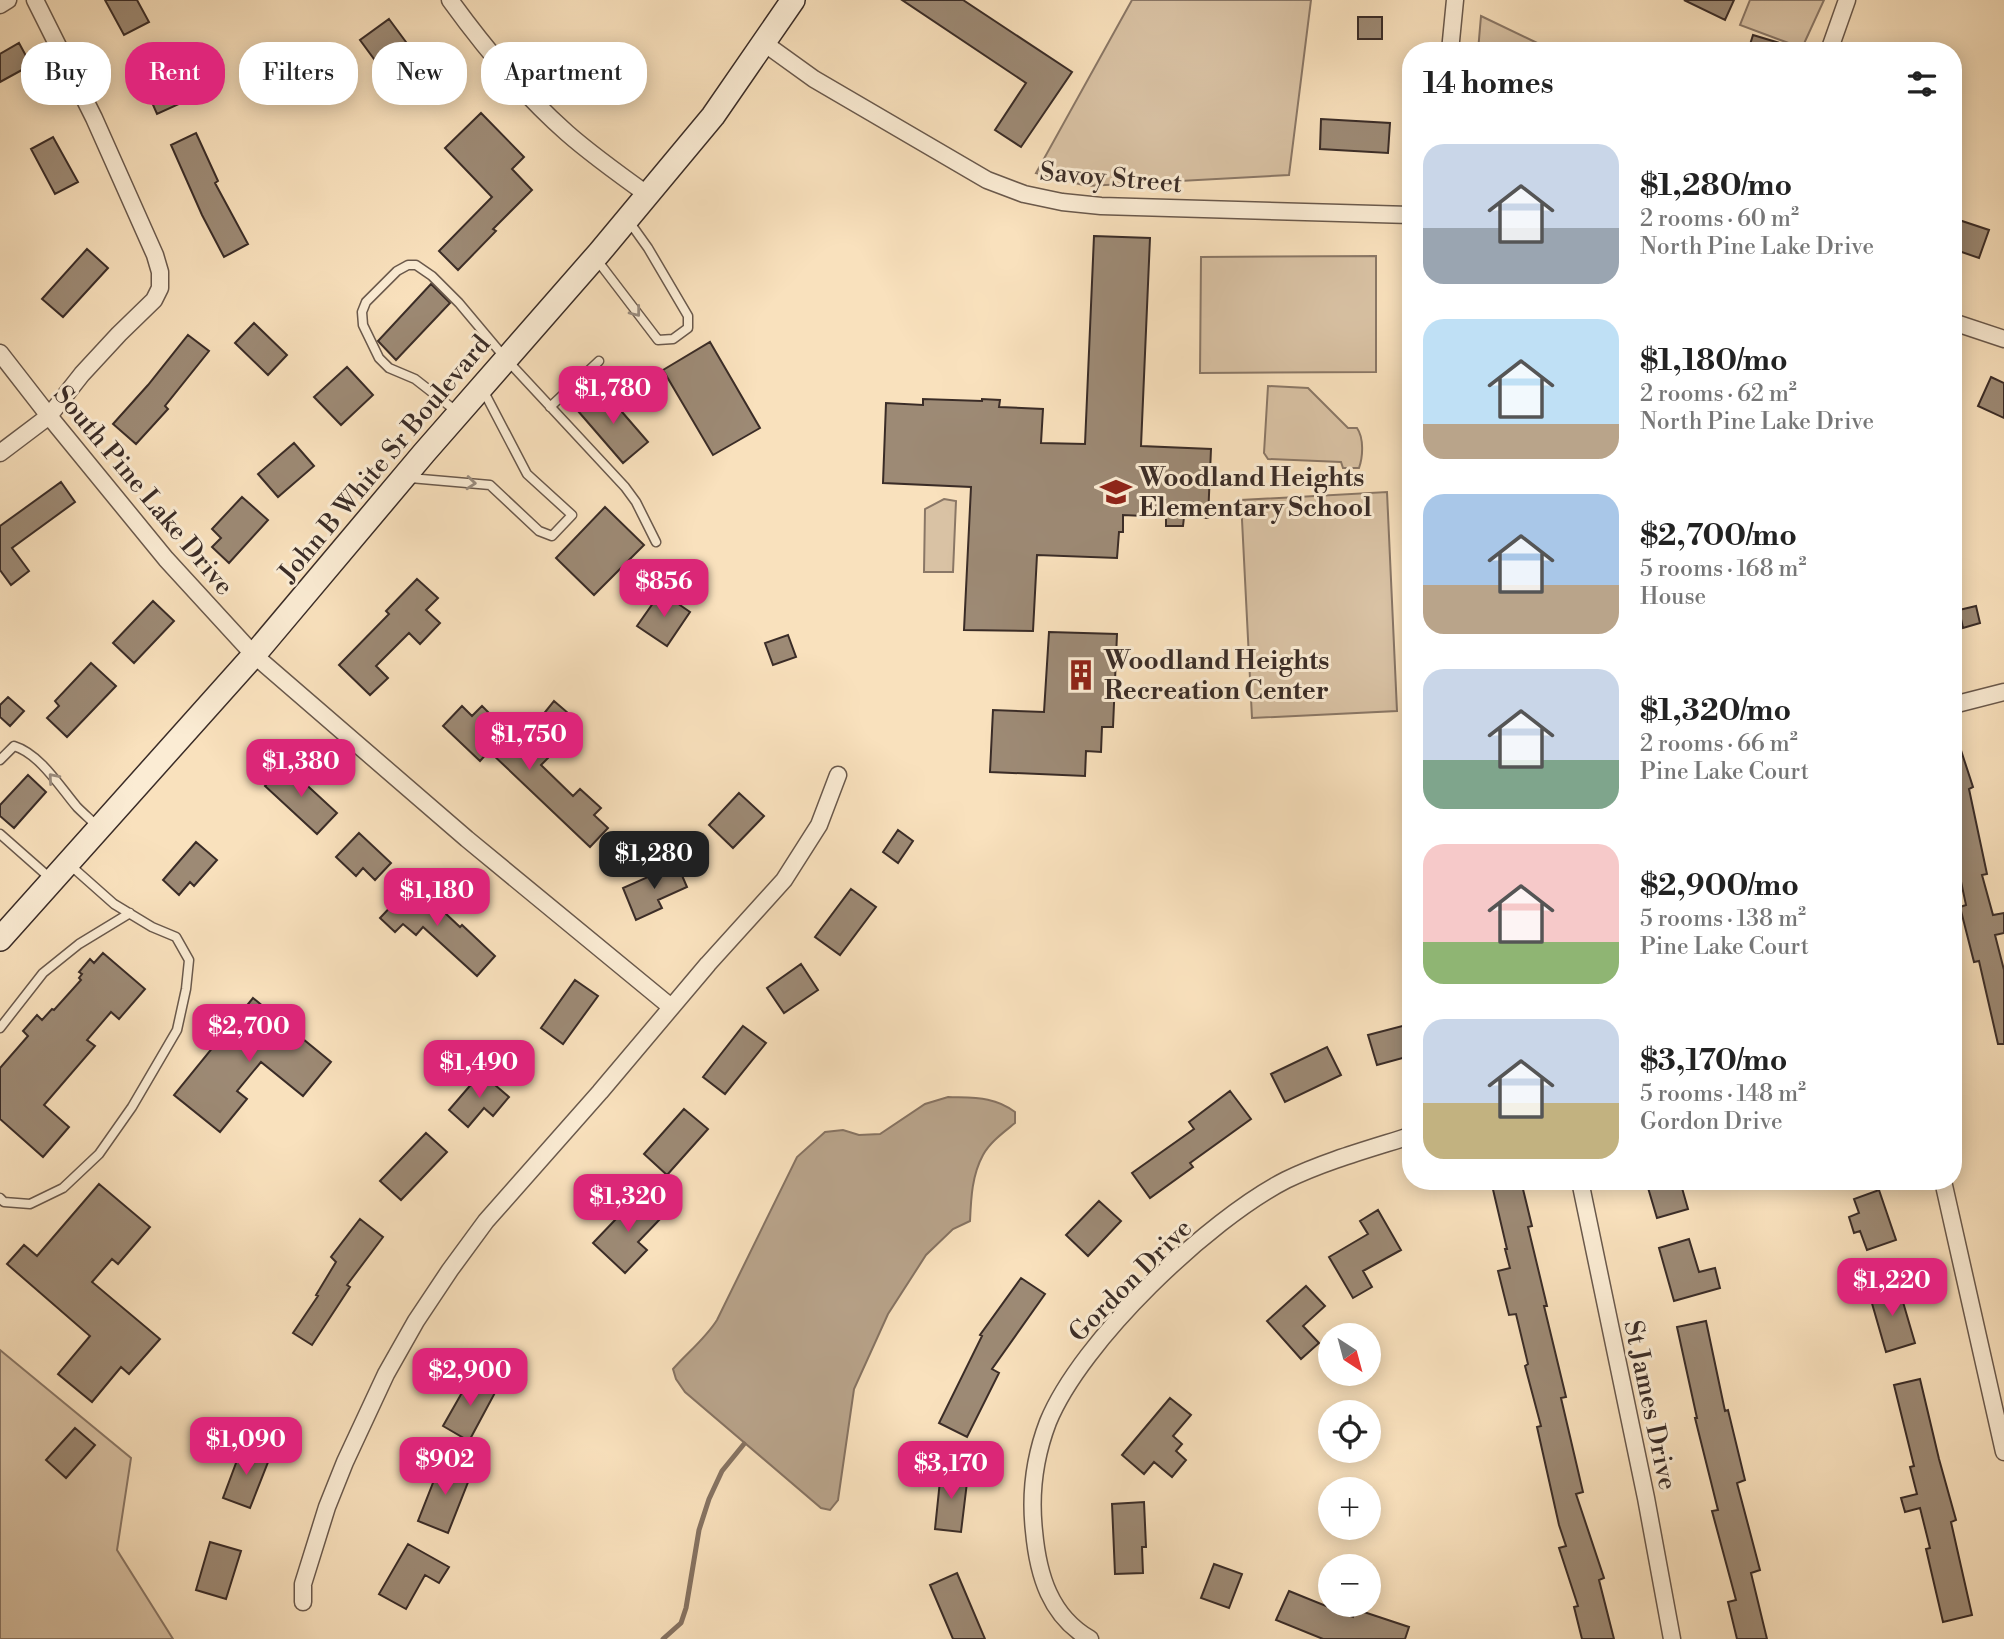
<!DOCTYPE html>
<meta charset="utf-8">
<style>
:root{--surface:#fff;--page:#f6f6f6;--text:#222;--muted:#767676;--accent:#db2777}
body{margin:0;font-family:"Libre Bodoni",serif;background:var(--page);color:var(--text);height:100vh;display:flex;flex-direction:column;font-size:26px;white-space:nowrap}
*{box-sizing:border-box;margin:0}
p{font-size:23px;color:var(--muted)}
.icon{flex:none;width:38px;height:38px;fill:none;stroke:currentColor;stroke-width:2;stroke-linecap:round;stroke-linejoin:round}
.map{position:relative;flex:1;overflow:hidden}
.side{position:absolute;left:1402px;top:42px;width:560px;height:1148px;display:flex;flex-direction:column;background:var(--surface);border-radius:28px;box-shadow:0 4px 18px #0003}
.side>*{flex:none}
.top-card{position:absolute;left:21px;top:42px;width:665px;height:63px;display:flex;gap:14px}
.needle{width:46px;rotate:144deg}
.buttons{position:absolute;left:1318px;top:1323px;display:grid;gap:14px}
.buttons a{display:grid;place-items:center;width:63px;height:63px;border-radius:50%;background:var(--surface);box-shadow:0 4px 18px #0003;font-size:35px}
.price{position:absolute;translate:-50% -60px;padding:0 16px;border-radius:14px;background:var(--accent);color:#fff;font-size:23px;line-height:46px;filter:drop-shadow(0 2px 4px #0008)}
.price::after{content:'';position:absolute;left:50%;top:42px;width:21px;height:16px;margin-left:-10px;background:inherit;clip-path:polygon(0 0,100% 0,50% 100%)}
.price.on{background:#222;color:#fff}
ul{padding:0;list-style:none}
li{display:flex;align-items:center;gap:21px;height:175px;padding:0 21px}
li span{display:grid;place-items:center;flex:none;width:196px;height:140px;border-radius:21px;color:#555}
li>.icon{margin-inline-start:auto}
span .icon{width:84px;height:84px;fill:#fffc;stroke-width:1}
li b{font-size:30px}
h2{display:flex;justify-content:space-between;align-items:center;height:84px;padding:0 21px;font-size:30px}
.chip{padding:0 24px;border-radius:28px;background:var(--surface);box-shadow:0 4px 18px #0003;font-size:24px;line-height:63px}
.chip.on{background:var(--accent);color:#fff}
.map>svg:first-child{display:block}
.green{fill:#d9c2a4;stroke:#8a7766;stroke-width:2}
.water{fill:#b8a38a;stroke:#867362;stroke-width:2}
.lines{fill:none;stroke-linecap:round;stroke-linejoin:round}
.stream{stroke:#867362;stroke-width:5}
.building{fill:#9d8a75;stroke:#3a2c27;stroke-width:2}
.lane-casing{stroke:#6a594c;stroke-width:11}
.street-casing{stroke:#6a594c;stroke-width:19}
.secondary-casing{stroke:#3a2c27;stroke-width:26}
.lane{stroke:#fbecd4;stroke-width:8}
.street{stroke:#fbecd4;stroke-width:16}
.secondary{stroke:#fbecd4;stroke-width:23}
.oneway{stroke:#9a8c7e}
.labels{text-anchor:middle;stroke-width:6;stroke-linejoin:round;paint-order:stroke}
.street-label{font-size:26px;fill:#3a2c27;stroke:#fbecd4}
.poi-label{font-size:26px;font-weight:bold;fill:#3a2c27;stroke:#fbecd4;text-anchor:start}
</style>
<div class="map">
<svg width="2004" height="1639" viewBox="0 0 2004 1639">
<rect width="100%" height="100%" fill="#f9e1bd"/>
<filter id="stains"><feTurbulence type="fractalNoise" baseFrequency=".00286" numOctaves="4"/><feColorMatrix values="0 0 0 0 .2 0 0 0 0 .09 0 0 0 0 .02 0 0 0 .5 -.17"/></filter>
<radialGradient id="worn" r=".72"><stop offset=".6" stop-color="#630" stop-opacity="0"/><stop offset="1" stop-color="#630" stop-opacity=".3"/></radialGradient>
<path class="green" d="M1132,0H1311L1289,175L1087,186L1036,173Z
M1750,0H1824L1802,48L1740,25Z
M1481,16L1554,51H1478Z
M1376,256V372L1200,373L1201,257Z
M1268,386L1308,388L1348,428H1357C1364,438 1363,457 1359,468H1343L1341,462L1268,459L1264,453Z
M1387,492L1397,711L1252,718L1241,500Z
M944,499L956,501L953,572H924L925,509Z
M0,1350L131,1458L117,1550L173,1639H0Z"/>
<path class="water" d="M948,1097C974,1098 994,1096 1015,1112V1123C1004,1132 990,1142 983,1155C972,1175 971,1198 970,1221L953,1229L926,1255L888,1314L854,1389L838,1500L830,1510L821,1508L685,1392L676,1379L673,1369C688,1352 705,1339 717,1320L797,1157L825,1132L843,1130L859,1135L880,1134L925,1104Z"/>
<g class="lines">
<path class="stream" d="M663,1639L681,1623L686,1608L699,1530L709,1499L722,1471L744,1444"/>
</g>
<path class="building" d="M105,0H137L149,22L124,35Z
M902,0H963L1072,72L1021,147L995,130L1026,83Z
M1684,0H1734L1725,20Z
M1358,17H1382V39H1358Z
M389,19L420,61L391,82L360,40Z
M1753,35L1793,47V51H1748Z
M19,43L31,65L0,82V54Z
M160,56L181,103L157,114L136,66Z
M481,113L524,157L512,169L532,190L493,229L496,231L458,270L439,251L492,197L445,148Z
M1321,119L1390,123L1388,153L1320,149Z
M196,133L218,181L215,183L248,244L224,257L202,215L171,145Z
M53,137L78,182L55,194L31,149Z
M1953,218L1989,230L1979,258L1953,249Z
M1094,236L1150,238L1141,446L1211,449L1208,518L1184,517L1183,526H1166V517L1123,515V532H1119L1117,558L1037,555L1033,631L964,630L971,487L883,483L886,403L923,405V399L982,401V399L1000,400L999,407L1043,409L1041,443L1085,444Z
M87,249L108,268L63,317L42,299Z
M431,284L450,303L396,360L378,341Z
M254,323L287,355L268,375L235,343Z
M188,335L209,351L165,406L168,409L136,444L113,424L148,385Z
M710,342L760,428L713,455L663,370Z
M347,367L373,395L341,425L314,397Z
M1991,377L2004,383V418L1978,406Z
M603,390L648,442L623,463L578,411Z
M294,443L314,466L278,497L258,474Z
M61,482L75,502L12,548L29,571L11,585L0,570V526Z
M242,497L268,520L229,563L212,547L221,538L212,529Z
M605,507L644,545L594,595L556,558Z
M417,579L438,598L426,610L440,623L420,644L409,633L376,666L388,678L370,695L339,665L389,614L386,611Z
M661,592L690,612L667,646L637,626Z
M153,601L174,621L134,663L113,643Z
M1976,606L1980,623L1963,628L1959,610Z
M1049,632L1117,634L1113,727H1102L1101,752L1086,751L1085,776L990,772L993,710L1044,712Z
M788,635L796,657L773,665L765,643Z
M91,663L116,686L67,737L47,718L59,706L55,701Z
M8,697L24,711L10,726L0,717V705Z
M554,701L568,713L550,733L537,722Z
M462,706L472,716L482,706L497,721L489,730L515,755L523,748L528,752L540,740L553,753L541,765L573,796L580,789L601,808L594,815L608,828L590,847L489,751L480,761L443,726Z
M1953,735H1956L1973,787L1969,789L1987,874L1982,875L1993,915L2004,913V933L1995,935L2004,970V1044H1998L1979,961L1974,962L1960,907L1966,905L1953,844Z
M285,765L337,813L317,834L265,786Z
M28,775L46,792L14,828L0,816V805Z
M739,793L764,816L733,848L709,825Z
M898,830L913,841L898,863L883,852Z
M359,833L391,863L375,880L363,868L356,876L336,857Z
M196,842L217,860L194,886L190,882L179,895L163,880Z
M677,864L687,887L658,900L662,908L636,920L623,888Z
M413,883L460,927L462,925L495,956L477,976L423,927L416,935L403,924L395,932L380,918Z
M851,889L876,907L840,955L815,937Z
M103,953L145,989L119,1019L111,1012L87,1040L95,1046L44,1105L69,1127L43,1157L0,1119V1068L28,1036L23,1031L37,1015L42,1020L52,1009L54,1010L81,980L79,978L82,974L79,972L90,959L94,963Z
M801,964L818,990L784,1013L767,988Z
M575,980L598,996L563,1044L541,1028Z
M253,998L331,1062L303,1096L261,1062L237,1091L247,1099L220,1132L174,1095Z
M1410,1024V1056L1377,1065L1368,1035Z
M743,1026L766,1043L725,1094L703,1077Z
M1327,1047L1341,1075L1285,1102L1271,1074Z
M481,1073L509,1097L493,1116L484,1108L468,1127L449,1110Z
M1230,1091L1251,1119L1190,1163L1193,1167L1150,1198L1132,1173L1194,1129L1189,1122Z
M684,1109L708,1129L667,1175L644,1154Z
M426,1133L447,1152L401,1200L380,1181Z
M1491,1181H1521L1532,1226L1528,1227L1547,1306H1544L1566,1397L1561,1398L1583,1492L1576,1494L1604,1578L1599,1580L1614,1639H1582L1574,1607L1578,1606L1559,1548L1566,1546L1559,1525L1537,1427L1541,1426L1525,1366L1528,1364L1516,1314L1509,1315L1498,1271L1510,1268L1505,1249H1507Z
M1646,1181H1680L1688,1209L1657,1218Z
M99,1184L150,1227L118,1264L112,1259L92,1282L160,1339L129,1374L121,1367L92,1402L58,1374L90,1336L7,1264L24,1245L37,1256Z
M1879,1190L1896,1240L1867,1250L1860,1231L1854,1233L1849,1217L1859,1213L1854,1199Z
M639,1195L662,1217L638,1242L647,1250L625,1273L593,1243Z
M1099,1201L1121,1221L1088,1256L1066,1235Z
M1378,1210L1401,1250L1363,1271L1372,1287L1353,1298L1329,1257L1368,1234L1360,1221Z
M360,1219L383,1237L347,1285L350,1287L312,1345L293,1333L318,1296L316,1295L336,1262L331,1257Z
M1689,1239L1699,1272L1715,1268L1720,1288L1674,1301L1659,1248Z
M1021,1278L1045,1294L992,1369L999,1373L967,1437L939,1423L982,1336L980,1335Z
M1898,1285L1915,1343L1886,1352L1869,1293Z
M1306,1286L1325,1306L1303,1326L1319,1343L1301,1359L1267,1321Z
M1706,1321L1725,1411L1728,1410L1745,1480L1737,1483L1760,1570L1751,1573L1767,1639H1737L1728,1602L1736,1600L1712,1511L1718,1510L1695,1418H1697L1677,1327Z
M472,1375L497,1389L469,1441L443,1426Z
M1920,1379L1939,1459L1956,1520L1951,1522L1972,1615L1943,1622L1926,1549L1930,1548L1920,1508L1905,1512L1901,1498L1917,1494L1910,1467L1914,1466L1894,1385Z
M1170,1398L1191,1415L1173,1436L1182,1444L1176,1451L1186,1460L1172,1477L1154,1462L1144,1474L1122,1455Z
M75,1428L95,1445L66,1478L46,1460Z
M242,1447L270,1457L250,1508L223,1498Z
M442,1460L472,1472L448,1533L418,1521Z
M941,1471L968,1474L961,1532L935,1529Z
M1144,1502L1146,1547H1142L1143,1573L1115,1574L1112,1504Z
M210,1542L241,1551L226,1599L196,1590Z
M408,1544L449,1567L439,1583L425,1575L406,1609L379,1594Z
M1214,1564L1242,1574L1229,1608L1201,1598Z
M957,1573L985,1639H953L930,1585Z
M1289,1591L1353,1617L1355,1609L1409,1627L1405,1639H1323L1276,1620Z"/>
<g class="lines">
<defs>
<path id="lane" d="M597,260L658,340L673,339L688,328V316L648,248L628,220
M550,407L599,361
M456,411L415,379L389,368L379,358L363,325L362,312L366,302L397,271L408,265H416L432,276L459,303L506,359L625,487L636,502L656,542
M410,478L490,485L539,531L552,536L572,515L527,474L482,388
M0,760L14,746C40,754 60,787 77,807C84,814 91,820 97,826
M0,834L50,878
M0,1028L43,973L79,944L130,913
M0,1198L4,1202L30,1204L63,1188L99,1154L132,1107L177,1030L186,989L189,960L176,937L152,927L114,904L70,865"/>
<path id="street" d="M450,0C484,47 523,94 567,133C592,155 620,175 648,195
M0,5L8,0
M764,43L814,79L987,180L1024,194L1062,202L1101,206L1410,215
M1450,51L1455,0
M1829,51L1847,0
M1953,322L2004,339
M0,353L49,416L166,559L254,655L467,839L671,1007
M0,453L49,416L82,374L119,334L154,300L160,288V272L155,255L94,118L35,0
M1953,705L2004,692
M1580,1181L1646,1498L1672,1639
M1943,1181L2004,1452
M303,1602V1584L327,1507L345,1462L386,1374L416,1321L450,1270L486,1221L600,1092L708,964L784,880L819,825L838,775
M1090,1639C1050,1616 1038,1575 1034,1531C1030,1495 1035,1456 1048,1422C1081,1341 1208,1220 1286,1180C1325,1161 1369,1149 1410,1136"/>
<path id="secondary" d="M0,939L254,655L424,453L599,253L713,116L793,0"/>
</defs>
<use href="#lane" class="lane-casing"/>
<use href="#street" class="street-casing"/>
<use href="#secondary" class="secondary-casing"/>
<use href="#lane" class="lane"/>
<use href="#street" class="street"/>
<use href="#secondary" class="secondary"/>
</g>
<defs><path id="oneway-chevron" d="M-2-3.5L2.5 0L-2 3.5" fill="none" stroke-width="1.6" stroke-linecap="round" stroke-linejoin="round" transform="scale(1.75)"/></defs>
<g class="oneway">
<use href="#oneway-chevron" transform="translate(636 312) rotate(52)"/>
<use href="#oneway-chevron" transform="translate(471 483) rotate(5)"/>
<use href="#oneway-chevron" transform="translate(53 778) rotate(-131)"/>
</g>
<defs>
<symbol id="school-bare" viewBox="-9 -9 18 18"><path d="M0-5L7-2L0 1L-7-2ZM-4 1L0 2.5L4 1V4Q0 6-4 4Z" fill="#8f2418" stroke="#fbecd4" stroke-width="2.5" paint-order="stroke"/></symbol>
<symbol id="building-bare" viewBox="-9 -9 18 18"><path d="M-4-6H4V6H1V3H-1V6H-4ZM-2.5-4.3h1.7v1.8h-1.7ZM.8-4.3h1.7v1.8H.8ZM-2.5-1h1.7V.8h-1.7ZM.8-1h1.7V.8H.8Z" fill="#8f2418" stroke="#fbecd4" stroke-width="2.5" paint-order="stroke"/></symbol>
</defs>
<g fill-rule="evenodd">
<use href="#school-bare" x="1094" y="470" width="44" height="44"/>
<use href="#building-bare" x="1059" y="653" width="44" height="44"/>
</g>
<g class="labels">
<g class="street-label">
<text transform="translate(1111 177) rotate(5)" y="9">Savoy Street</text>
<text transform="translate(384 458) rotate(-50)" y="9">John B White Sr Boulevard</text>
<text transform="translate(144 490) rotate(50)" y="9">South Pine Lake Drive</text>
<text transform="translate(1130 1280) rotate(-45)" y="9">Gordon Drive</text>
<text transform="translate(1651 1405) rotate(78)" y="9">St James Drive</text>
</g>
<g class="poi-label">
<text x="1139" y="486">Woodland Heights<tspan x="1139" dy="30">Elementary School</tspan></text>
<text x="1104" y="669">Woodland Heights<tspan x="1104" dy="30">Recreation Center</tspan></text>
</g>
</g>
<rect width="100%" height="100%" filter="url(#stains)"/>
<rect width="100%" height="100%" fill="url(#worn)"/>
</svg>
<div class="buttons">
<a><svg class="needle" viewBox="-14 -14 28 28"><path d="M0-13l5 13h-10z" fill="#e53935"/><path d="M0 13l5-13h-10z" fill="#767676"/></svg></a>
<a><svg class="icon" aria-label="locate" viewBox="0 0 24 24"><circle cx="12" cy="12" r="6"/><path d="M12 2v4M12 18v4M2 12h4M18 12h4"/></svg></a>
<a>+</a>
<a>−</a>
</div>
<b class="price" style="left:613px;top:426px">$1,780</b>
<b class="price" style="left:664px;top:619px">$856</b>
<b class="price" style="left:529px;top:772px">$1,750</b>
<b class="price" style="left:301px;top:799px">$1,380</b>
<b class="price on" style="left:654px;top:891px">$1,280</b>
<b class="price" style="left:437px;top:928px">$1,180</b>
<b class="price" style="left:249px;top:1064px">$2,700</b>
<b class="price" style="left:479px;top:1100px">$1,490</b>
<b class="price" style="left:628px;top:1234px">$1,320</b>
<b class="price" style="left:1892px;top:1318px">$1,220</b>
<b class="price" style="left:470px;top:1408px">$2,900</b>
<b class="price" style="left:246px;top:1477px">$1,090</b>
<b class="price" style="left:445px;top:1497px">$902</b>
<b class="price" style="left:951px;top:1501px">$3,170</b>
<div class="top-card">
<a class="chip">Buy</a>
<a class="chip on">Rent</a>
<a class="chip">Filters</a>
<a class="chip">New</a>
<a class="chip">Apartment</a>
</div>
<section class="side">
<h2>14 homes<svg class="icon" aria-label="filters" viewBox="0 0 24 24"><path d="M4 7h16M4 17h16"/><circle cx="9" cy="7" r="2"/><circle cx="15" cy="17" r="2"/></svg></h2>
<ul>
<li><span style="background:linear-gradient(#c9d6e8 60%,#9aa5b1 0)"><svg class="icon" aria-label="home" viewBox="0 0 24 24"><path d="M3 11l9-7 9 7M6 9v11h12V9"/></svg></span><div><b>$1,280/mo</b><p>2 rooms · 60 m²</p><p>North Pine Lake Drive</p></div></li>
<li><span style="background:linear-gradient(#bfe0f5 75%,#b9a48a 0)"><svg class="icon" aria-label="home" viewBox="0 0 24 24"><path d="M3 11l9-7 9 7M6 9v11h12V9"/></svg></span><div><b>$1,180/mo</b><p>2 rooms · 62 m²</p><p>North Pine Lake Drive</p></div></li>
<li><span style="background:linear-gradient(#a9c7e8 65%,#b9a48a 0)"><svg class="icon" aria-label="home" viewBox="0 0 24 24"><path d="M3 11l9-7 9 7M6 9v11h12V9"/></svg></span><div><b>$2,700/mo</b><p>5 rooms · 168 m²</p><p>House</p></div></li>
<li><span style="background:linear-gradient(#c9d6e8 65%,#7fa58c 0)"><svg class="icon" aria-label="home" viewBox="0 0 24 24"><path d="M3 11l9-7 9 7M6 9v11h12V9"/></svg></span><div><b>$1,320/mo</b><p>2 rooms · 66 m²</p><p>Pine Lake Court</p></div></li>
<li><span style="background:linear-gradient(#f6c9c9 70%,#8fb573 0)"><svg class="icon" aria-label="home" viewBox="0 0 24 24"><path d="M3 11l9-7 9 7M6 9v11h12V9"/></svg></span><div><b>$2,900/mo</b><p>5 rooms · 138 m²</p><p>Pine Lake Court</p></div></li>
<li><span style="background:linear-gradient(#c9d6e8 60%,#c2b280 0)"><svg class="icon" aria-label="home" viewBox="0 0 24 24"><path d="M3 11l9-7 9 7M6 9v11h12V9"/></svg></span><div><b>$3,170/mo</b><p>5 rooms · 148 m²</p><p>Gordon Drive</p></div></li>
</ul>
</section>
</div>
